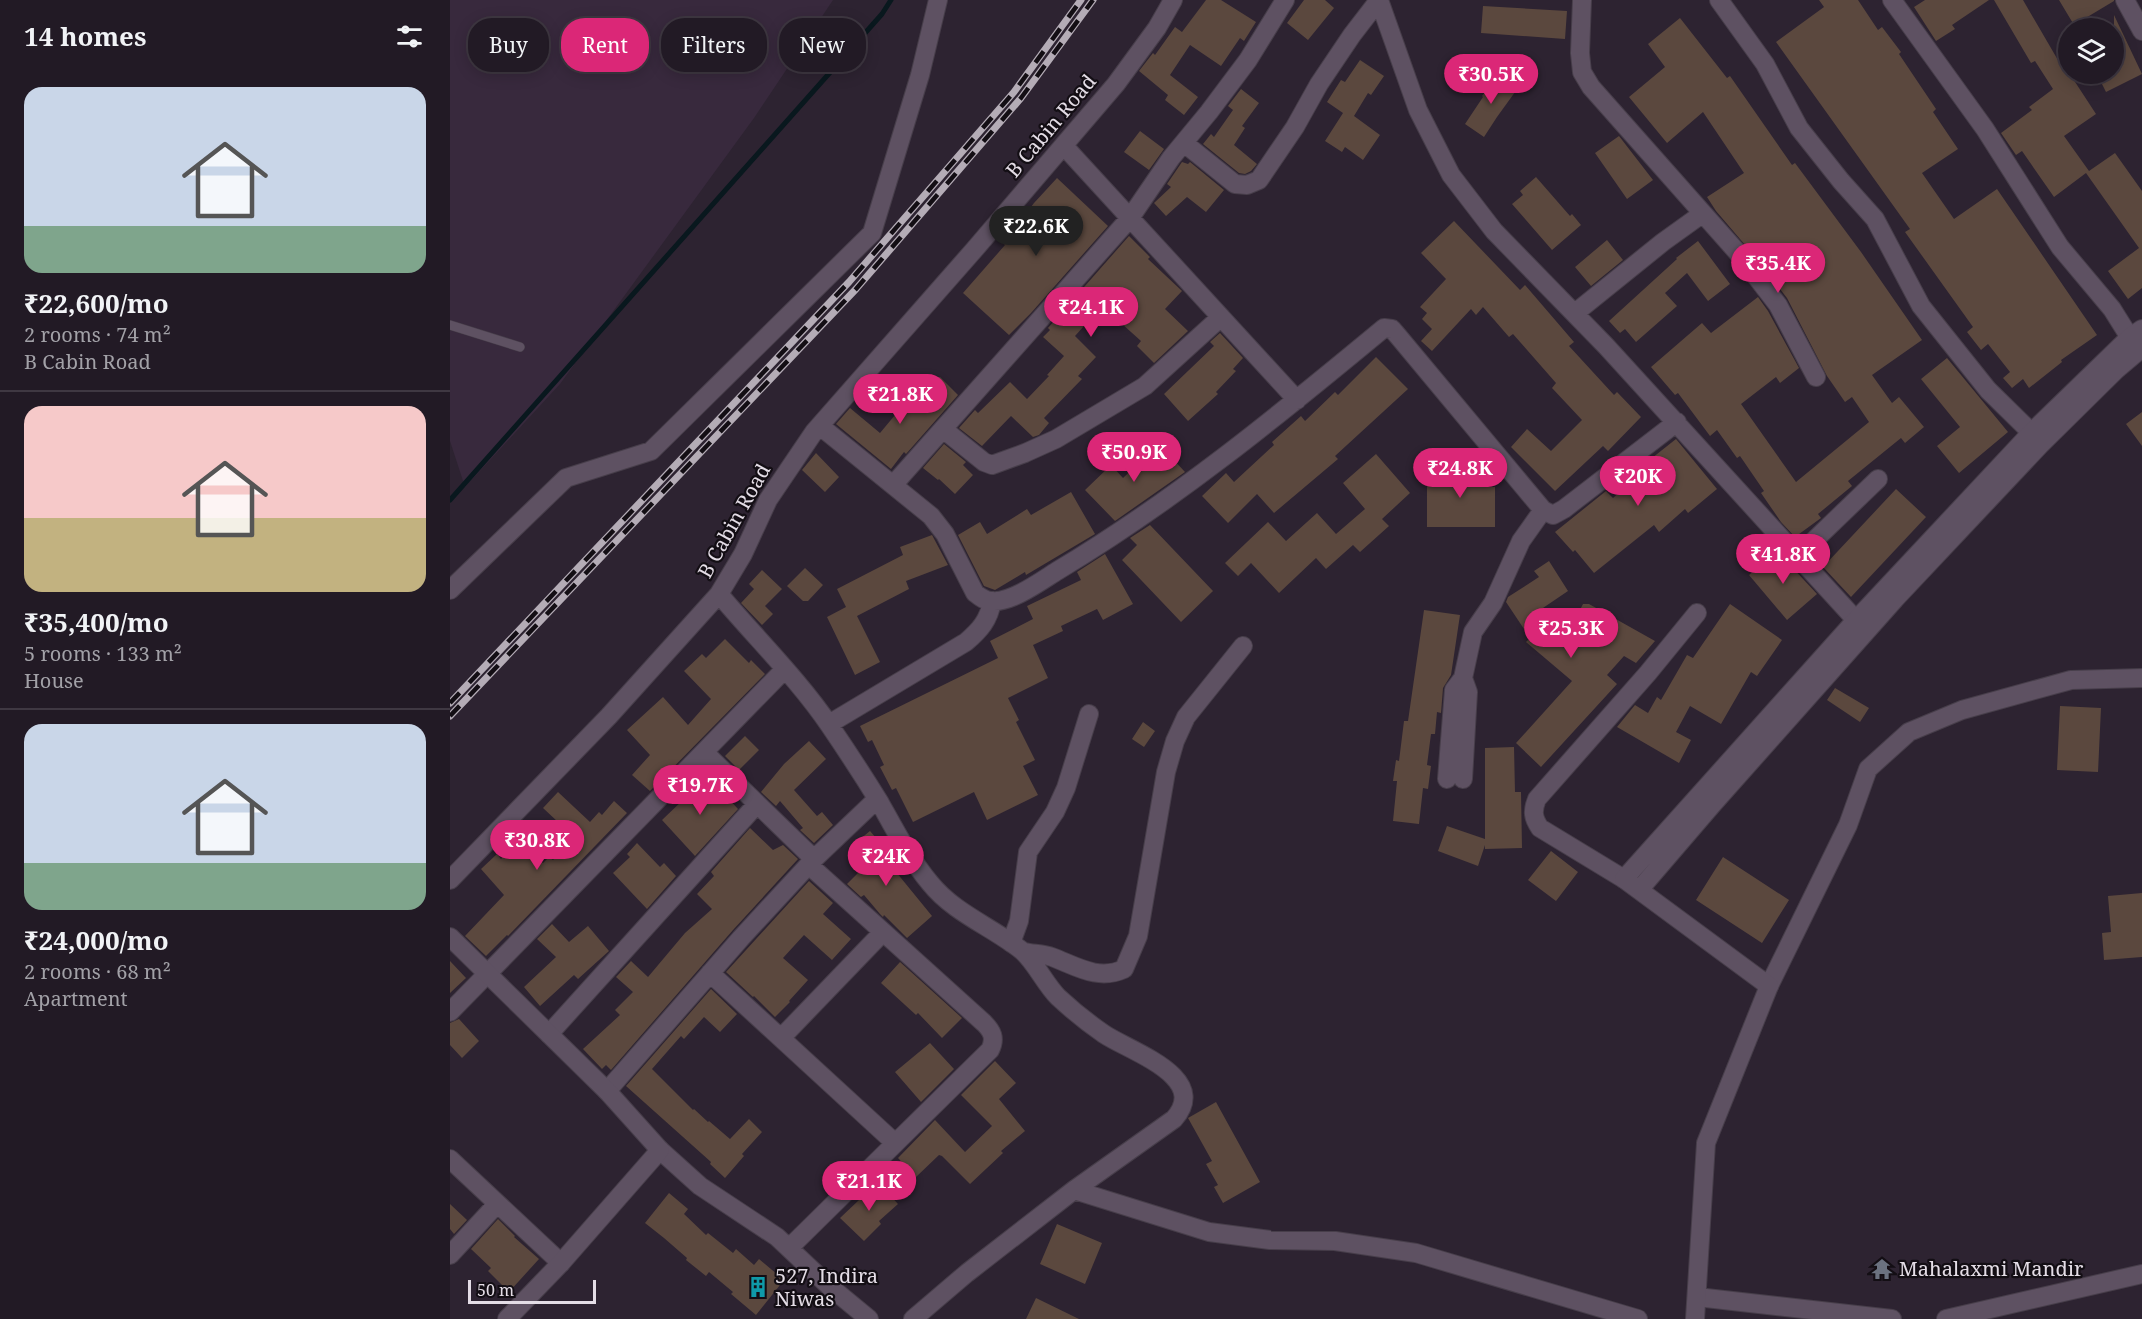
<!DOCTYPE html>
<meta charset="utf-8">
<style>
:root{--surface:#221a25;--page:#2a232d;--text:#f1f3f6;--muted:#a2a1a7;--line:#3f3842;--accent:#db2777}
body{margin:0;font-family:"Noto Serif",serif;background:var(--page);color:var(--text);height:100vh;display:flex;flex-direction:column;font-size:22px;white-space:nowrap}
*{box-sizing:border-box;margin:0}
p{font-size:20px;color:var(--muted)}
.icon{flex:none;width:33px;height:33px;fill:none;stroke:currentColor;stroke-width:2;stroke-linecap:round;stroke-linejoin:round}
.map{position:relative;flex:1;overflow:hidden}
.details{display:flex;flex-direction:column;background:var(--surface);width:450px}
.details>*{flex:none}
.banner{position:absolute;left:18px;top:18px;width:570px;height:54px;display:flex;gap:12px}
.controls{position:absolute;left:1608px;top:18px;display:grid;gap:12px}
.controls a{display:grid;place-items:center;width:66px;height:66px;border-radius:50%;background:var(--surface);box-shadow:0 3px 15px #0003,0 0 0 2px var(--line);font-size:30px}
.scale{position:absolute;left:18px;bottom:15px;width:128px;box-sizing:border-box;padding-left:6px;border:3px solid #e4dde6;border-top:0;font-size:16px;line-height:21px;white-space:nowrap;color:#e4dde6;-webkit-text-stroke:4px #130e14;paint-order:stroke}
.price{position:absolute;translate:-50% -51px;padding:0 14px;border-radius:21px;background:var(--accent);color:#fff;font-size:20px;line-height:39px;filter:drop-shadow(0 2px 3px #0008)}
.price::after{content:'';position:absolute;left:50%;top:36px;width:18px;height:14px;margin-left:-9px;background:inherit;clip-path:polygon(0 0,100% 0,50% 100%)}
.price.selected{background:#222;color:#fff}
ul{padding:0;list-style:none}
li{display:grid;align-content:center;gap:12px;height:318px;padding:0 24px}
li+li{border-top:2px solid var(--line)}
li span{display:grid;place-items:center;height:186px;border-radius:18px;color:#555}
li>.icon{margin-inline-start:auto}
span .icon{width:108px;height:108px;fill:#fffc;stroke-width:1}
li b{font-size:26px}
h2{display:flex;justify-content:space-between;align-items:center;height:72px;padding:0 24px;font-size:26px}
.pill{padding:0 21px;border-radius:24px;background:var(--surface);box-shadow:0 3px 15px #0003,0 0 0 2px var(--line);font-size:21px;line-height:54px}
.pill.selected{background:var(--accent);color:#fff}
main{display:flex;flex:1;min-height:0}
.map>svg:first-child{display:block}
.built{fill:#38293d}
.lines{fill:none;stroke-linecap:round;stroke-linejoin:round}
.stream{stroke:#09181e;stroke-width:5}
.building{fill:#5b483e}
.service-casing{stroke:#473e4a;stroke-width:10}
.minor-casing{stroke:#473e4a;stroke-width:20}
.tertiary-casing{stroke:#473e4a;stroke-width:20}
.service{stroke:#5e5162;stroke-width:9}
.minor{stroke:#5e5162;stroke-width:18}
.tertiary{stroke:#5e5162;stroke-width:18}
.rail-casing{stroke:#b4acb6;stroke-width:7}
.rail{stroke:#130e14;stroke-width:4.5;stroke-dasharray:14;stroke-linecap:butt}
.labels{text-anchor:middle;stroke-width:4.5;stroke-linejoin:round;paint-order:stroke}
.street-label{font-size:20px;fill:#e4dde6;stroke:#130e14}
.poi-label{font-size:20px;fill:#e4dde6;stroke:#130e14;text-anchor:start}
</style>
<main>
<section class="details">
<h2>14 homes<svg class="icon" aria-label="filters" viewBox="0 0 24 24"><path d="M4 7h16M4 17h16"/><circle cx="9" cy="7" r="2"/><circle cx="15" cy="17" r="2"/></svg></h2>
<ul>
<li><span style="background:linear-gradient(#c9d6e8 75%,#7fa58c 0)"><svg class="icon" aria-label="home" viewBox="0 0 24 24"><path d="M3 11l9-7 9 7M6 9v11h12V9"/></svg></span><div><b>₹22,600/mo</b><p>2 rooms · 74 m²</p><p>B Cabin Road</p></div></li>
<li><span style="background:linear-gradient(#f6c9c9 60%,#c2b280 0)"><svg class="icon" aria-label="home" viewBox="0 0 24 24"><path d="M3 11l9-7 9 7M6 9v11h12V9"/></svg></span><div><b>₹35,400/mo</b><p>5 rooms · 133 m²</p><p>House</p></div></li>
<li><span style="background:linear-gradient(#c9d6e8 75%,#7fa58c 0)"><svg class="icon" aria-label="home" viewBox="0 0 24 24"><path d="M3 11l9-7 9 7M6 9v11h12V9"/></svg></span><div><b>₹24,000/mo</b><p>2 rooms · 68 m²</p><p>Apartment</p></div></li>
</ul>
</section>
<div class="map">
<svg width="1692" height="1319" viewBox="0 0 1692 1319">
<rect width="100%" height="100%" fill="#2d2331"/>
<path class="built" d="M0,0H383L304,118L110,384L15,487L0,441Z"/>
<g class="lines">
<path class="stream" d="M0,500L432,14L441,0"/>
</g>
<path class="building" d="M756,0H771L806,22L794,41L790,38L771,66L740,45L720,75L748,97L734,115L715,100L718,95L689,71L703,53L705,55L725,27L732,32Z
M854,0H875L884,8L858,40L837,23Z
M1369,0H1408L1428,30L1432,27L1451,52L1449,54L1486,109L1483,112L1508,149L1472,173L1504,219L1547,189L1647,335L1611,360L1612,362L1579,388L1573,379L1562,388L1553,378L1560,372L1538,344L1531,350L1517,332L1523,327L1455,232L1460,229L1326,42L1374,7Z
M1475,0H1539L1502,25L1505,29L1486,41L1464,7Z
M1544,0H1573L1612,67L1614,65L1646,114L1614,136L1639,171L1665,153L1692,191V288L1678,299L1658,271L1689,248L1636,173L1604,197L1572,151L1566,155L1551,133L1582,110L1579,107L1603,89L1585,61L1581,63Z
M1609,0H1664V1L1624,25Z
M1033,6L1117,11L1115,39L1031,33Z
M1664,15L1692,74L1656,92L1647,74H1664Z
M1230,18L1277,78L1280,76L1342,165L1345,163L1411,252L1472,340L1422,375L1442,403L1449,397L1474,427L1455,443L1451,438L1398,481L1402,486L1368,514L1371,518L1345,537L1331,522L1311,493L1314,491L1290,456L1287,458L1267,430L1260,436L1228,393L1225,395L1201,367L1252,323L1261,333L1308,297L1318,311L1349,368L1330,383L1326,377L1291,404L1346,482L1419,422L1402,397L1395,402L1377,376L1337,298L1296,246L1266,211L1257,197L1294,173L1253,112L1217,143L1179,97L1215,67L1198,44Z
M910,60L934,76L921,95L918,93L904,116L930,135L913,160L895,147L892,152L875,141L893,113L877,102L891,80L895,82Z
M1049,73L1068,88L1047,117L1034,137L1015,124L1033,97L1032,96Z
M791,89L809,103L792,126L795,128L784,145L807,164L801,171L795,174L789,173L753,144L761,134L764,137L783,110L778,106Z
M690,131L714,149L699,170L674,152Z
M1169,136L1203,180L1177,199L1145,153Z
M732,162L738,164L740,162L774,190L756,212L737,197L716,216L704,203L721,187L717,184Z
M1086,177L1120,216L1122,214L1131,225L1102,250L1062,204L1073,195L1070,191Z
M607,178L658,226L581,313L559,335L513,293L555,245L553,243L584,203Z
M1004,221L1070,290L1075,285L1124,342L1119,346L1164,395L1167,392L1191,417L1158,451L1153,446L1105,491L1061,447L1077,429L1101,451L1132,420L1102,388L1106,383L1063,334L1059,337L1033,307L1026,315L1021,309L982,351L971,341L982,329L972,319L977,313L970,307L996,279L971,253Z
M679,236L700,257L698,259L732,291L715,309L738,331L704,363L687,346L691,341L652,306L625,336L646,357L628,376L632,379L594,418L599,423L589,435L583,437L561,416L532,446L509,428L525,410L528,413L560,382L577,399L599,376L597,375L614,356L593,337L600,330L598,328Z
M1157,240L1173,260L1141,286L1125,267Z
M1248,241L1280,284L1258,301L1237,273L1215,293L1227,306L1186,342L1175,329L1170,333L1159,321L1227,259L1226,258Z
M770,333L793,358L783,369L786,371L766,392L768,394L738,421L714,394L764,346L760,342Z
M926,357L958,389L885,456L888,459L824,513L807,494L778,523L752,496L776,473L784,482L824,445L822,442L851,416L855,421L885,392L888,395Z
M1497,358L1558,432L1509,473L1487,446L1510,427L1471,379Z
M490,377L508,395L456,454L454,452L441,469L386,424L400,408L430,433L445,415L449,418L469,392L473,395Z
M1692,412V446L1676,424Z
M1226,439L1267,489L1238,513L1235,509L1209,532L1204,525L1144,573L1125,550L1123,552L1105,532L1156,491L1163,498L1200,466L1197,462Z
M494,444L516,462L513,465L523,475L505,494L489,479L488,480L473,468Z
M709,444L735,472L665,521L635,490L661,465L673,478Z
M366,453L389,477L375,492L352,470Z
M926,454L960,493L932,519L939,526L910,552L903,545L876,569L866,558L829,593L801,563L788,576L775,563L818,522L836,541L867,513L886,534L915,509L893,483Z
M977,469H1039V487H1045V527H977Z
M1446,489L1476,517L1401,597L1373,567Z
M621,492L645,534L576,575L575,572L545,590L534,586L508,535L530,522L537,534L577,509L581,515Z
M700,525L763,591L731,622L672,560L687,545L680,538Z
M482,535L498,565L456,581L459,589L407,616L430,662L405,675L377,617L396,607L387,589L453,555L450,547Z
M1327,551L1367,594L1337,620L1299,575Z
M655,554L683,604L653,620L647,609L611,626L613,631L583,645L598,678L558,698L569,720L566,722L585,760L573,766L588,795L537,820L524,792L463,822L446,788L442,790L430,767L434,765L422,740L418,742L410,726L548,658L540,641L583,619L577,606L631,580L627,572Z
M1099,561L1118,591L1090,610L1118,633L1133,604H1139L1205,641L1186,663L1174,656L1157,675L1167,684L1091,767L1066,743L1122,681L1076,642L1080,638L1056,602L1058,597L1089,577L1084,571Z
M355,568L373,585L358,601H353L337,586Z
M312,570L332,589L315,606L323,614L312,625L291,603L304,589L299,584Z
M1280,604L1332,640L1307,676L1301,672L1271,724L1240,706L1226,732L1241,740L1229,763L1167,727L1185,705L1198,713L1207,697L1211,700L1237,655L1243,658Z
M974,610L1010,615L1001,675L993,688L991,713L987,712L985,734H981L977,765L981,766L978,789L973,788L969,824L943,821L947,781H943L946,760L949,761L954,721H958Z
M275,639L299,663L301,660L315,674L200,791L182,775L200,755L177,730L213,697L238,725L261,699L234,671L252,654L256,658Z
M1385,688L1419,708L1410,722L1377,700Z
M1610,706L1651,708L1648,772L1607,770Z
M693,722L705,731L694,747L682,739Z
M295,736L309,750L289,770L275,756Z
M359,741L376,759L344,790L367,816L372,812L383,825L364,843L350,830L353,828L330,801L326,806L311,792L334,764Z
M1064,747L1065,792H1071L1072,848L1035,849V845L1028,866L988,851L997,826L1035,839V748Z
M258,776L288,809L245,856L212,820Z
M108,792L140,822L149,812L152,815L164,801L177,813L58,936L57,935L36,956L15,936L54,895L31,869L47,854L51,859L67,840L93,863L99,857L103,860L124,837L93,808Z
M300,828L323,850L333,845L348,859L283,930L161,1070L156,1065L152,1069L133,1049L170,1015L165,1010L183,992L166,977L181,961L198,977L235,933L262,909L247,894L264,876L261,872Z
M420,831L433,846L430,848L445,864L442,867L482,916L457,938L434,915L433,917L430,914L414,895L411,897L397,884L414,867L399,848Z
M187,843L210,867L214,863L226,876L197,909L163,873L180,857L177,854Z
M1101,851L1128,872L1106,901L1078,880Z
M1273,857L1339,900L1312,943L1246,900Z
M359,881L383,903L373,914L401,939L382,960L354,935L333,958L358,980L339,1001L340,1002L325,1017L304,996L303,997L276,972Z
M1692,893V957L1654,960L1652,933L1661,932L1658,896Z
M102,924L119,942L138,926L159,951L128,979L124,975L90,1006L74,987L106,957L87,939Z
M0,961L16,978L0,993Z
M450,962L512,1018L492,1038L468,1013L466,1015L431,983Z
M261,989L287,1014L270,1032L254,1017L234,1039L231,1036L202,1069L243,1110L244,1109L258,1122L259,1121L280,1139L299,1119L312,1132L292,1154L294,1156L275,1178L260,1164L261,1162L176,1086Z
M9,1019L29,1041L12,1058L0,1045V1023Z
M480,1043L504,1069L471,1102L445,1072Z
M545,1061L566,1083L549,1099L575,1131L551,1151L553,1153L520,1184L492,1156L489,1155L466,1177L448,1158L485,1120L515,1152L542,1126L511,1095Z
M766,1102L810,1182L773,1203L764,1187L768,1185L756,1164L762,1161L738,1118Z
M428,1182L448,1204L429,1221L431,1224L414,1241L390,1218Z
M219,1193L238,1209L234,1214L256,1235L258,1233L283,1253L286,1249L304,1265L309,1259L334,1280L306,1315L281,1294L283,1292L259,1272L256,1276L236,1260L237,1258L214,1238L195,1223Z
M0,1204L17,1220L4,1234L0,1229Z
M48,1219L65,1236L64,1237L89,1259L59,1292L38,1271L41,1268L21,1249Z
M607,1224L652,1243L635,1284L590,1264Z
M586,1298L629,1319H576Z"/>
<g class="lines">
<defs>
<path id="service" d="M0,325L70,347"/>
<path id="minor" d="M929,0L968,110L1001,175L1044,231L1156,346L1415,630
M1132,0L1130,53L1132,72L1141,87L1288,253L1328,305L1366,377
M1269,0L1315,64L1349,128L1391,181L1425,219L1471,306L1538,390L1591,442
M1442,0L1535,129L1610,247L1662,309L1687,349
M1675,0L1692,31
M734,143L785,184L797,185L809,180L845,127L869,84L902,35L929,0
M614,146L680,218L721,158L759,112L798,60L835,0
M1125,313L1213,242L1252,214
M370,426L481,516L495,534L525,593C530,597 535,601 542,601C561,603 591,581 607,571C724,501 829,415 934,328L942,329L948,336L1093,510L1103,515L1114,509L1227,422
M493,429L534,462L542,465L575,453L606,439L695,386L771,317
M444,484L680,218L847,400
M1348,556L1428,479
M0,590L116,478L201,451L422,233L470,75L488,0
M269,594C305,637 349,680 380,726C397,751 414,777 430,803C445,830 460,859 480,883C504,913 542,927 571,950C584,960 595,984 608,997C622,1010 638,1023 654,1034C681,1052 761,1077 724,1119L624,1190
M1013,678L1023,632L1043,603L1071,541L1093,510
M379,724L516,642C530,630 539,620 542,601
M255,753L364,859
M997,779L1004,690L1013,678L1018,692L1013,779
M1174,879L1090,828C1083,818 1082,811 1087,799L1198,673L1247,613
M0,880L159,716L269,594L293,554L318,500L364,432L524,250L666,84L707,28L723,0
M561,943L569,921L578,852L605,812L616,788L639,714
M574,952C583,954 594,954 602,957C626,966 648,981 674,969L688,936L716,772L725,741L736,717L793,646
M260,973L445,1143
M1319,986L1398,825L1418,769L1459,732L1512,710L1621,680L1692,678
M0,1012L334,670
M99,1034L307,804
M331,1038L433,932
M157,1091L291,938L364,859L427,799
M210,1150L250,1186L327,1237L379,1286L419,1319
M0,1159L111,1263
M339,1248L540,1050C546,1038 542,1031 534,1023L359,865
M0,1255L47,1204
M1247,1297L1442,1319
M463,1319L517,1273L624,1190L759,1232L820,1240L885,1241L966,1253L1188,1319
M1496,1319L1692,1274"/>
<path id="tertiary" d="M1189,890L1262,805L1445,599L1590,445L1667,369L1692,348
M0,937L157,1091L210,1150L111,1263L57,1319
M1245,1319L1256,1143L1319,986L1174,879L1406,620L1581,433L1679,338L1692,329"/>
</defs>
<use href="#service" class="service-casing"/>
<use href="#minor" class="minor-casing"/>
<use href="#tertiary" class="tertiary-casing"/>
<use href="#service" class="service"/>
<use href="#minor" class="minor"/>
<use href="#tertiary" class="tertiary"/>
<defs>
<path id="rail" d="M0,703L399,282L564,92L631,0
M0,716L406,289L571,98L643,0"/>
</defs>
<use href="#rail" class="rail-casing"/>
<use href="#rail" class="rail"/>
</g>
<defs>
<symbol id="temple-bare" viewBox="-9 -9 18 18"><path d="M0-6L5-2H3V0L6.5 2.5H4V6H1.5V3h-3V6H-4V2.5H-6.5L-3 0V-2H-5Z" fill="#6b7280" stroke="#130e14" stroke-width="2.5" paint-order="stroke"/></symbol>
<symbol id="building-bare" viewBox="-9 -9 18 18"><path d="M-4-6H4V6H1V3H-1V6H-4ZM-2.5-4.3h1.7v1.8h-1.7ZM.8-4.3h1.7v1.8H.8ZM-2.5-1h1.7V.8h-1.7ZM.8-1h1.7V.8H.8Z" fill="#0f9aa8" stroke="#130e14" stroke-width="2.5" paint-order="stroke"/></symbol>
</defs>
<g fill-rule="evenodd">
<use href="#temple-bare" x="1417" y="1254" width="30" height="30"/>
<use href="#building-bare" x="293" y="1272" width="30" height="30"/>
</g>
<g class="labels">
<g class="street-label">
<text transform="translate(601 126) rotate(-50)" y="7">B Cabin Road</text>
<text transform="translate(284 521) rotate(-61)" y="7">B Cabin Road</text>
</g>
<g class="poi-label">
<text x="1449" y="1276">Mahalaxmi Mandir</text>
<text x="325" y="1283">527, Indira<tspan x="325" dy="23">Niwas</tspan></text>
</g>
</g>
</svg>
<div class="controls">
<a><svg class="icon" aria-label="layers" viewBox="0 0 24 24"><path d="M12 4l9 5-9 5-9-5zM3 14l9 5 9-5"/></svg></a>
</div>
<div class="scale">50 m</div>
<b class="price" style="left:1041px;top:105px">₹30.5K</b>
<b class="price selected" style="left:586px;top:257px">₹22.6K</b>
<b class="price" style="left:1328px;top:294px">₹35.4K</b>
<b class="price" style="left:641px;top:338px">₹24.1K</b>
<b class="price" style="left:450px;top:425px">₹21.8K</b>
<b class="price" style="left:684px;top:483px">₹50.9K</b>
<b class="price" style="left:1010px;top:499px">₹24.8K</b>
<b class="price" style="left:1188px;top:507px">₹20K</b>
<b class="price" style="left:1333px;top:585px">₹41.8K</b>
<b class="price" style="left:1121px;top:659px">₹25.3K</b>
<b class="price" style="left:250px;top:816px">₹19.7K</b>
<b class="price" style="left:87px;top:871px">₹30.8K</b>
<b class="price" style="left:436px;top:887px">₹24K</b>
<b class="price" style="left:419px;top:1212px">₹21.1K</b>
<div class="banner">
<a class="pill">Buy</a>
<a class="pill selected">Rent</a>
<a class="pill">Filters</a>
<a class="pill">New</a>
</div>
</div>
</main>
